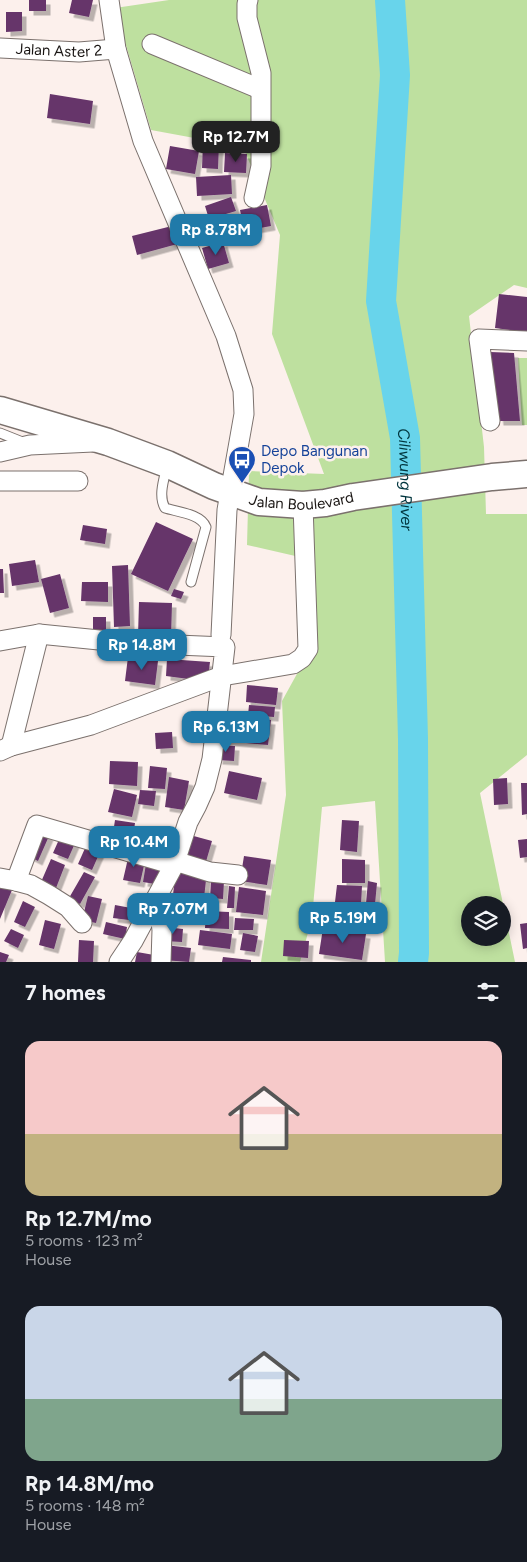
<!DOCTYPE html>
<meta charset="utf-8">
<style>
:root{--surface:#171b24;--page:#242831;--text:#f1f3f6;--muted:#9ea1a6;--accent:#207aa9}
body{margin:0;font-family:Figtree,sans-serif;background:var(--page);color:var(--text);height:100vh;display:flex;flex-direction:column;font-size:19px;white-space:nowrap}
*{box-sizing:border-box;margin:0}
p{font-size:16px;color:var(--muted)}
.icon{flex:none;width:28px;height:28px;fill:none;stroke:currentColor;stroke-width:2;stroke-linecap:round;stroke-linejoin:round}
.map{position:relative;height:962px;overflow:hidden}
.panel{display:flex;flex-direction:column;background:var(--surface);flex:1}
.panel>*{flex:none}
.controls{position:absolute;left:461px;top:896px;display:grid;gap:10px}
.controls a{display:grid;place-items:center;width:50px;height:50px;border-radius:50%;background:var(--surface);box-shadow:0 2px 12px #0003;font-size:25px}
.price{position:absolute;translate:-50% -42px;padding:0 11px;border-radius:10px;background:var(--accent);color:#fff;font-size:16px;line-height:32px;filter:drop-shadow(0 1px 2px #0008)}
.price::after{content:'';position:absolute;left:50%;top:30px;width:15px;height:11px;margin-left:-8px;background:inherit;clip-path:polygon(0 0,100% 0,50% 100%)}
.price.current{background:#222;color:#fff}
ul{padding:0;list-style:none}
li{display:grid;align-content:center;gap:10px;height:265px;padding:0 25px}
li span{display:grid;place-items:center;height:155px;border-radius:15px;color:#555}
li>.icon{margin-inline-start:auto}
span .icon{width:90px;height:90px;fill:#fffc;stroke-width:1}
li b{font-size:21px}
h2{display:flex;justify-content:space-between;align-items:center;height:60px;padding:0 25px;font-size:21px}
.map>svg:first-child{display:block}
.green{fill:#bee09f;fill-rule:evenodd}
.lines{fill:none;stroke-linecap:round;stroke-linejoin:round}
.river{stroke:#68d4eb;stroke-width:30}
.building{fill:#66346a;filter:url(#shadow)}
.lane-casing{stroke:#7b716d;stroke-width:11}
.street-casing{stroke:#7b716d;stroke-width:21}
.secondary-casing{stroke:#7b716d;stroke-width:29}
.lane{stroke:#fff;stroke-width:9}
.street{stroke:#fff;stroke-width:19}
.secondary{stroke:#fff;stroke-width:26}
.labels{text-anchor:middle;stroke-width:5;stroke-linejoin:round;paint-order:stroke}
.street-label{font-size:15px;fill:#1a1614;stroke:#fcf0ec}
.transit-label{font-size:15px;fill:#164399;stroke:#fcf0ec;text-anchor:start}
.water-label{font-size:16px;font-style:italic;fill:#00353e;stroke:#fcf0ec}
</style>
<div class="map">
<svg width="527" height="962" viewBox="0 0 527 962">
<defs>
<filter id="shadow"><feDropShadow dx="4.5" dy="4.5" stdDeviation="0" flood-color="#0004"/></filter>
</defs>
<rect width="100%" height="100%" fill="#fcf0ec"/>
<path class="green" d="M169,0H527V288L514,285L469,316L484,447L486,514H527V755L480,793L515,962H385L375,801L322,807L312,918L300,962H261L286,795L282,701L314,643L304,558L247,545L249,471L324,474L272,334L280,235L243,147L151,130L115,8ZM470,905H502V938H470Z
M518,358H527V425H522Z"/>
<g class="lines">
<path class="river" id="s1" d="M390,0L395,75L381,301L405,438L413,739L414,953L413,962"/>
</g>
<path class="building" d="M29,0H46V11H29Z
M72,0H93L89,17L69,13Z
M6,12H22V31L6,32Z
M50,94L93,101L90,124L47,118Z
M203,142L219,143L218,169L202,168Z
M170,146L199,151L195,174L166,169Z
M225,153L247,154L246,173L224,172Z
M231,175L232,194L197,196L196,177Z
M231,197L236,211L209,219L205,206Z
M267,205L271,226L244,231L240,210Z
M176,225L181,243L137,255L132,236Z
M223,242L229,263L208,269L202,248Z
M499,294L527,297V332L495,328Z
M490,352L514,353L520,421H499Z
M156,522L193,539L168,591L131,574Z
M83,525L107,529L105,544L80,540Z
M35,560L39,582L12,586L9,564Z
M128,565L130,626L114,627L112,566Z
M0,569H3L4,593H0Z
M60,574L69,608L50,613L41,579Z
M82,582H108V602L81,601Z
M174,589L184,592L181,599L171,596Z
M139,602L172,603L171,637L138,636Z
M93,617H106V632H93Z
M128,657L158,661L155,685L125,681Z
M167,659L210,662L208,678L189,677V679L166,676Z
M247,685L278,688L276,705L246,702Z
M249,705L275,707L274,717L248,715Z
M226,716L271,720L268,745L224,741Z
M172,732L173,748L156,749L155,733Z
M219,745L235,746L234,761L218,760Z
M110,761L138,762L137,786L109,784Z
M150,766L167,768L165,789L148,788Z
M229,771L262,778L257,800L224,793Z
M169,777L189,781L184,810L165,807Z
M507,778L508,804L494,805L493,779Z
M521,783H527V814L522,815Z
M114,789L137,795L132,817L108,812Z
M140,790L156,791L154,806L138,804Z
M115,820L135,823L132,844L112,840Z
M342,820L359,821L357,852L340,850Z
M39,832L49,836L38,861L28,856Z
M61,835L76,841L68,859L53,853Z
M190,835L212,841L205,865L183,859Z
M527,839V857L520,858L518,840Z
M86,846L100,852L92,870L78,864Z
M129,854L146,857L140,883L123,880Z
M244,856L271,860L267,885L240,881Z
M51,859L65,865L56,888L41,882Z
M342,859L365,860V883H342Z
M146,864L164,867L161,885L143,882Z
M176,868L207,871L204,898L173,895Z
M84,872L95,877L80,904L69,898Z
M211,881H224L223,899L210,898Z
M368,881L377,883L375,904L366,903Z
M0,885L12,890L0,919Z
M337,885L362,886L361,904L335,902Z
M229,886L235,887L234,908H227Z
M239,887L266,891L263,915L236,912Z
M88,896L102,899L96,923L82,920Z
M23,901L35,907L25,927L14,922Z
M335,904L368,910L365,927L332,921Z
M115,905L131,908L129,920L113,918Z
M206,911L229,912V929L205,928Z
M235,918L254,919L253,930H234Z
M45,920L61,924L54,949L39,945Z
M106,922L127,927L125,939L103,934Z
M527,923V948L523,949L520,924Z
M165,927L183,929L182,942L164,941Z
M323,928L366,934L362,960L319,954Z
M11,929L24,935L18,948L4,941Z
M200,930L232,934L230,949L198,945Z
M243,933L258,936L255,952L240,950Z
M79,940L94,941L93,962H78Z
M284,940L309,941L308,958L283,956Z
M165,945L191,948L189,962L163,960Z
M0,952L9,955L6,962H0Z
M137,952L154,955L152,962H135Z
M223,957L251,960V962H222Z"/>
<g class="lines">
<defs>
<path id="lane" d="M0,433L25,443
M167,466C164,479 158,496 165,508C178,512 201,514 206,527L191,582"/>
<g id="street">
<path d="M109,0L116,49L143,141L226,336L243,390L244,414L227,510L221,635"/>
<path d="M248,0L247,4V18L261,73V166L254,198"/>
<path d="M152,44L260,89"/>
<path id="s2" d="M0,48L79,52L116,49"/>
<path d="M490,421L479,339L527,341"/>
<path d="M0,452L30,445L93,442"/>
<path d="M0,481H78"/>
<path d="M0,641L39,634L129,643L225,647L212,759L205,787L197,805L188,822L174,865L133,941L119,962"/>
<path d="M11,746L39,634"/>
<path d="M0,751L11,746L91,725L222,676L293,664L302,658L308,649L303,505"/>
<path d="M175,861L210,872L238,875"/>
<path d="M0,878L16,881L31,885L49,895L68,907L82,923"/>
<path d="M16,881L37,825L174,865"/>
<path d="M158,897L162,930L161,962"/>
</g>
<g id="secondary">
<path id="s3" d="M0,410L108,442L167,464L214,486L259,502L303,505L325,503L353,497L492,477L527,474"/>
</g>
</defs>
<use href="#lane" class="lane-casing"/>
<use href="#street" class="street-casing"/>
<use href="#secondary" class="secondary-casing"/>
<use href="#lane" class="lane"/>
<use href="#street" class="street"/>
<use href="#secondary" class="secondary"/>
</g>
<defs>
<symbol id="bus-pin" viewBox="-11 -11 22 30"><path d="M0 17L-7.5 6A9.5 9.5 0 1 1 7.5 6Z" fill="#1a4fb4" stroke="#fcf0ec"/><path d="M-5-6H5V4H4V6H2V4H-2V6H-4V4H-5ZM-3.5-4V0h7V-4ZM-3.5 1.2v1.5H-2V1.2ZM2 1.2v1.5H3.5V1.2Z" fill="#fff"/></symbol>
</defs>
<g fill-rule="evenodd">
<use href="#bus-pin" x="226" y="444" width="32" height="43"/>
</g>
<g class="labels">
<g class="street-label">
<text dy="5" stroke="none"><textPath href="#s2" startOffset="59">Jalan Aster 2</textPath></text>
<text dy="5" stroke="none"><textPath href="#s3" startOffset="318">Jalan Boulevard</textPath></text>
</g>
<g class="transit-label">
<text x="261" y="456">Depo Bangunan<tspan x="261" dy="17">Depok</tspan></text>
</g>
<g class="water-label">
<text dy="6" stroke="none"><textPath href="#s1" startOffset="482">Ciliwung River</textPath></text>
</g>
</g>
</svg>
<div class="controls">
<a><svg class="icon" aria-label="layers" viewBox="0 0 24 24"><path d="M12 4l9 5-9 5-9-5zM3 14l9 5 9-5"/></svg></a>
</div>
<b class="price current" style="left:236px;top:163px">Rp 12.7M</b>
<b class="price" style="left:216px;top:256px">Rp 8.78M</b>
<b class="price" style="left:142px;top:671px">Rp 14.8M</b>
<b class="price" style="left:226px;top:753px">Rp 6.13M</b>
<b class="price" style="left:134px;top:868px">Rp 10.4M</b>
<b class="price" style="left:173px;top:935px">Rp 7.07M</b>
<b class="price" style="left:343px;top:944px">Rp 5.19M</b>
</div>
<section class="panel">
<h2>7 homes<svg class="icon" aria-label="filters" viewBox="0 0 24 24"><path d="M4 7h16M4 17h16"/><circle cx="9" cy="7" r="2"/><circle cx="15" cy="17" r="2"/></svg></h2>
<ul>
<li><span style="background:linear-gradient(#f6c9c9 60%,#c2b280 0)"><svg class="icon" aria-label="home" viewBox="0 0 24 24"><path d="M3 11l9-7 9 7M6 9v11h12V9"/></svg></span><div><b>Rp 12.7M/mo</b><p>5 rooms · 123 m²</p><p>House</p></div></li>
<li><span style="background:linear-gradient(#c9d6e8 60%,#7fa58c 0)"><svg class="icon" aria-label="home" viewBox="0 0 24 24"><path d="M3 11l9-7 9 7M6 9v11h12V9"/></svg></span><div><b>Rp 14.8M/mo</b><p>5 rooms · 148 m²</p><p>House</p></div></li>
</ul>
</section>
